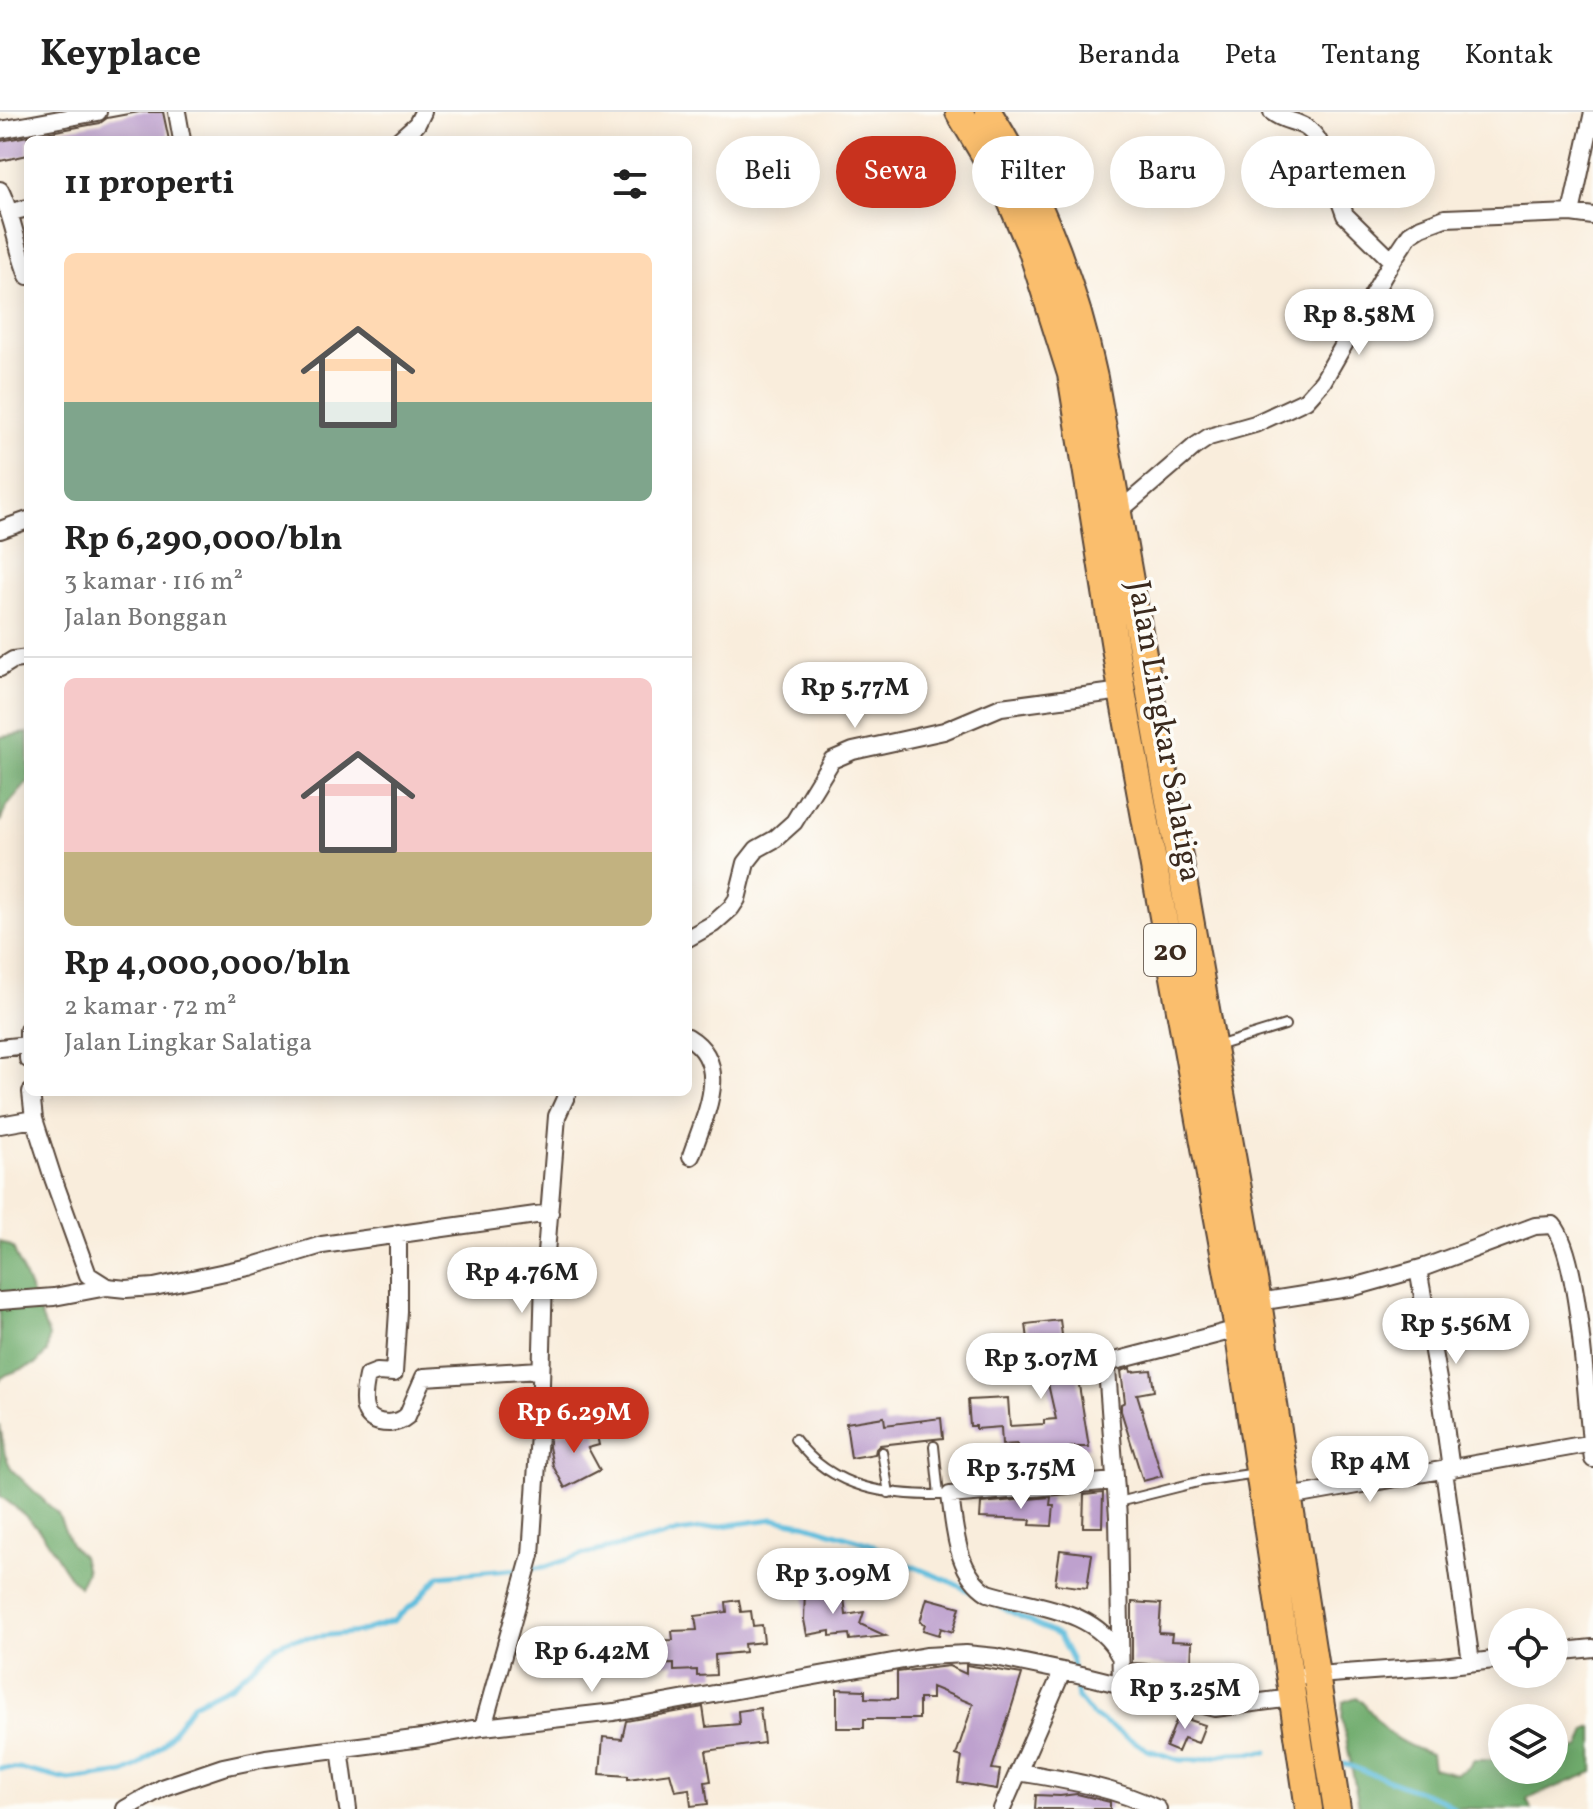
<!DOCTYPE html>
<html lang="id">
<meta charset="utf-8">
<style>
:root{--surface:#fff;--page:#f6f6f6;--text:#222;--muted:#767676;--line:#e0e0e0;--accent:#c8321e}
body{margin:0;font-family:Vollkorn,serif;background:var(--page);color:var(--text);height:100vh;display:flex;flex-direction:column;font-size:30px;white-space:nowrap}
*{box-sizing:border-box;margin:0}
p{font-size:26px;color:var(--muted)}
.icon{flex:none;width:44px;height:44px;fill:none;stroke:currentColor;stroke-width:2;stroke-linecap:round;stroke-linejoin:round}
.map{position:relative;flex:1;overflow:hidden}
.drawer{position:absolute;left:24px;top:24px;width:668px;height:960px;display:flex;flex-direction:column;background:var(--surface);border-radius:12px;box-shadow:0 4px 20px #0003}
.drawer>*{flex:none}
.guide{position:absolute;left:716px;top:24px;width:756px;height:72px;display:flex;gap:16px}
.controls{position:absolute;left:1488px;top:1496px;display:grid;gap:16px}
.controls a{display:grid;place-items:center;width:80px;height:80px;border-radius:50%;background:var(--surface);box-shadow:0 4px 20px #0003;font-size:40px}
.price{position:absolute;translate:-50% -68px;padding:0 18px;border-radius:28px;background:#fff;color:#222;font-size:26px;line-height:52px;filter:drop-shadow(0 2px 4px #0008)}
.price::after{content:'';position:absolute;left:50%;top:48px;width:24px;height:18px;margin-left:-12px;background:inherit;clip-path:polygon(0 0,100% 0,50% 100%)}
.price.current{background:var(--accent);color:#fff}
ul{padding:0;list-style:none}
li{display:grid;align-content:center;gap:16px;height:424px;padding:0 40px}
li+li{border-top:2px solid var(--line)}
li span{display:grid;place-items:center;height:248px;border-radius:12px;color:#555}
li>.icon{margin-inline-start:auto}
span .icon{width:144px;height:144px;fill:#fffc;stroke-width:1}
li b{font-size:34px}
h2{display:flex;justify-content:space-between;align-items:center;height:96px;padding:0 40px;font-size:34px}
.pill{padding:0 28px;border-radius:36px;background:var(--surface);box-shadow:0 4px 20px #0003;font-size:28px;line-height:72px}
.pill.current{background:var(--accent);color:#fff}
header{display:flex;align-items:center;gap:48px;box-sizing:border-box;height:112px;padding:0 40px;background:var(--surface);border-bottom:2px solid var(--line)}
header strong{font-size:38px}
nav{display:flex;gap:44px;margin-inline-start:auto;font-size:28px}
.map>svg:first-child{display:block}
.forest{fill:#70ac6d;stroke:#566b46;stroke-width:2}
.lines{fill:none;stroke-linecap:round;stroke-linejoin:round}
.stream{stroke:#5fbddd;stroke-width:5}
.building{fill:#bea1ce}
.service-casing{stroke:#58473a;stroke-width:12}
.minor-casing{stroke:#58473a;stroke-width:20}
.trunk-casing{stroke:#58473a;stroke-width:30}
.service{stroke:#fff;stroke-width:8}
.minor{stroke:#fff;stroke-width:16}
.trunk{stroke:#fabe6d;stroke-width:26}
.labels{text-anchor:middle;stroke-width:7;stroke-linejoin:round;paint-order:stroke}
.shield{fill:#fdfcf7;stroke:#75695f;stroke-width:2}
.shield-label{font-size:30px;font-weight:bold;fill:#3b2a1e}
.street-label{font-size:32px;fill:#3b2a1e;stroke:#fdfcf7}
</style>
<header>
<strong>Keyplace</strong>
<nav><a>Beranda</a><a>Peta</a><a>Tentang</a><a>Kontak</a></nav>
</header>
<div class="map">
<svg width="1593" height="1697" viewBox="0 0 1593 1697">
<rect width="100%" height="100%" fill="#fdfcf7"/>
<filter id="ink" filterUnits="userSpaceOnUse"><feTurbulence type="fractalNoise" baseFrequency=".0125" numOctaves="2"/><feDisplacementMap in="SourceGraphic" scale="16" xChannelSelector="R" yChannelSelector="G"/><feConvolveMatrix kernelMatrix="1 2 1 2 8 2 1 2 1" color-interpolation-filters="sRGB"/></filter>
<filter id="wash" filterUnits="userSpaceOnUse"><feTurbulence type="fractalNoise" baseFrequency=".006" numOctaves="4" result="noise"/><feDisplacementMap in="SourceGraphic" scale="32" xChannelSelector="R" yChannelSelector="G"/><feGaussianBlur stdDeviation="1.8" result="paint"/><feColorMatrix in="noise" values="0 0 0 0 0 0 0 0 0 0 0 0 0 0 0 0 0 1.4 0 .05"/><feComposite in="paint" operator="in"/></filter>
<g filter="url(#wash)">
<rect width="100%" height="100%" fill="#f9eddc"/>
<path class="forest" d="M28,621V670L6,695L0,711V625Z
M0,1129L13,1136L49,1224L47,1240L36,1252L6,1263L0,1268Z
M0,1313L5,1343L12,1358L58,1402L71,1433L82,1444L86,1460L79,1475C63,1460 56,1440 43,1423C31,1407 16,1395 0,1384Z
M1356,1585C1369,1594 1374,1607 1386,1618C1397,1629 1416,1637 1431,1642L1433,1656L1456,1662L1468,1656L1474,1648H1502V1658H1554V1653L1565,1640L1580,1635L1586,1618L1593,1615V1660L1527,1687L1531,1697L1359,1695L1342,1606L1343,1590Z"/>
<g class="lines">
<path class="stream" d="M1345,1652L1443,1688L1454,1697
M0,1656L21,1657L69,1668L124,1661L138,1654L163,1633L193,1592L232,1573L276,1533L292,1527L359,1520L393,1509L417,1489L439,1464L545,1455L581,1443L678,1420L773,1407L805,1412L870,1432L900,1449L949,1469L1059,1524L1072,1549L1078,1586L1092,1603L1148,1638L1180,1648H1197L1231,1641L1267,1640"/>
</g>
<g id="blocks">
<path class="building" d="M139,0H163L169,28H28V24L100,11L107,6Z
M28,24V43L0,49V29Z
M1060,1208L1066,1253L1073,1252L1078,1267L1089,1335H1073L1018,1345L1017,1332L1002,1333L1001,1315L976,1317V1314H970L968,1288L1008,1286L1010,1314L1044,1312V1308L1056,1307L1041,1241L1030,1243L1026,1212Z
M1130,1256L1131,1260L1151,1258L1154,1279L1137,1282L1162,1364L1143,1369L1121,1299V1292L1125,1290L1121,1259Z
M884,1305L885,1313L941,1306L943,1326L880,1333L876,1337L875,1342L851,1346L846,1311Z
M595,1314L599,1333L588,1336L600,1358L565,1376L553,1354L549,1335L550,1323Z
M1103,1381L1102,1415H1083L1084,1383Z
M1051,1385L1050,1393H1054L1052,1414L1030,1413L1031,1408L980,1406L981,1391Z
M1060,1438L1092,1442L1087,1476L1055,1472Z
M843,1476L846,1503L864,1500L860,1512L886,1524L850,1528L849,1522L830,1524V1519L807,1523L804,1508L805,1478Z
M927,1486L960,1495L953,1520L941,1516L939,1523L923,1518L925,1512L920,1510Z
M739,1488L741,1500L751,1499L753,1514L762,1513L764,1530L744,1532L745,1540L715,1543L716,1563L697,1564V1558L674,1559V1552L640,1553L639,1529L673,1528L672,1519L697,1518L695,1504L727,1500L726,1490Z
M1132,1490L1161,1492L1159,1521L1172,1522L1171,1529L1192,1530L1191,1555L1132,1551Z
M966,1553L1022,1562L992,1657L1000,1658L997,1677L958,1671L962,1645L956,1643L973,1592L932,1575V1587H919V1607H864V1616H837V1577L865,1578V1586L897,1587V1560L949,1554L966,1562Z
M703,1595L706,1615L739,1612L738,1599L760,1596L764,1631L706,1639L711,1669L705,1670L708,1692L691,1694L689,1677L675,1679L670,1661L628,1667V1664L600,1662L603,1625L622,1627L626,1609Z
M1180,1599L1192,1602L1190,1608L1205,1613L1198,1631L1184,1626L1178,1640L1166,1635Z
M1077,1682L1110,1690V1697H1035L1036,1683L1060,1684Z"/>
</g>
</g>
<g filter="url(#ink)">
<use href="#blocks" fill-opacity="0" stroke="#58473a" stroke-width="2"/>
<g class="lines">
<defs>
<path id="service" d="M1217,934L1285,913
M795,1327C833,1379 891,1384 950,1383
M934,1334L939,1383
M882,1340L889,1381
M1118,1390L1202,1369L1257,1361"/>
<path id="minor" d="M177,0L182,28
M1272,0C1288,13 1304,6 1318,28L1345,103L1392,149
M0,18L98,0
M399,28L417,12L423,0
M0,78C14,106 16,135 28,164
M11,100L28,96
M1571,101L1593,0
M1117,401L1194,335L1209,325L1255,312L1306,288L1323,269L1392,149L1410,122L1421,115L1445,106L1571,101L1593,104
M0,418L28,408
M0,556L13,548L28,546
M688,826L713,812L731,796L737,787L746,751L757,737L775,727L794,710L832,648L853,639L944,619L1001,595L1122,579
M28,918V947
M688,925C733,952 704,1005 691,1044
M0,936L27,933
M31,980L34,1007L53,1066L88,1163L107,1175L126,1177L154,1175L249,1155L322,1133L550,1101
M0,1013L34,1007
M398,1121V1199L394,1261L377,1260L367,1264C362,1287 359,1311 389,1311C397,1310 401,1309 407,1304L424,1265L540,1258
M1418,1157L1441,1284L1451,1358
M0,1189L54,1185L107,1175
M1258,1190L1354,1175L1425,1155L1535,1114L1553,1113C1581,1145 1586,1298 1593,1347
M1444,1359L1471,1550
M1115,1369L950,1383C955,1417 956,1461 988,1481C1033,1495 1095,1496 1119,1543
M1289,1385L1593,1331
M1554,1540L1593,1536
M1289,1565L1442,1554L1502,1547
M1121,1574L1118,1405L1107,1257L1111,1250L1238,1217
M483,1615L531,1443L540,1307L544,1166L557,1004L568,980
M340,1636L348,1697
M1018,1660C1066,1668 1113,1675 1158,1697
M125,1697L164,1675L223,1655L266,1646L422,1626L483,1615L614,1600L926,1544L966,1542L996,1545L1082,1563L1215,1596L1292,1586
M1002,1697L1062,1560"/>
<path id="trunk" d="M959,0L1007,80L1031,136L1071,262L1122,579L1238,1217L1309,1697
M988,0C1039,82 1074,171 1094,266L1258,1190L1337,1697"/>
</defs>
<use href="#service" class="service-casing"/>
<use href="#minor" class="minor-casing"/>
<use href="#trunk" class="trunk-casing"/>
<use href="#service" class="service"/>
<use href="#minor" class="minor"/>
<use href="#trunk" class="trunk"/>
</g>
</g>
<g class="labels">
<rect class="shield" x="1144" y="812" width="52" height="52" rx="6"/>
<g class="shield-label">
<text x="1170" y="848">20</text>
</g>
<g class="street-label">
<text transform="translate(1166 619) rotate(80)" y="11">Jalan Lingkar Salatiga</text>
</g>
</g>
</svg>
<div class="controls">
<a><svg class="icon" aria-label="locate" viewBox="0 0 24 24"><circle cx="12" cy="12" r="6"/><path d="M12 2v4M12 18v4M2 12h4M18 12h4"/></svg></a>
<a><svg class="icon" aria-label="layers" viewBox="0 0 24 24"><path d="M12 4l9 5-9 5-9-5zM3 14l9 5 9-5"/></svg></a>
</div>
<b class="price" style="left:1359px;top:245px">Rp 8.58M</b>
<b class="price" style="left:855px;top:618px">Rp 5.77M</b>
<b class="price" style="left:522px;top:1203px">Rp 4.76M</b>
<b class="price" style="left:1456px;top:1254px">Rp 5.56M</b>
<b class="price" style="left:1041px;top:1289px">Rp 3.07M</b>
<b class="price current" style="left:574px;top:1343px">Rp 6.29M</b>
<b class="price" style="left:1370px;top:1392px">Rp 4M</b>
<b class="price" style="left:1021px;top:1399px">Rp 3.75M</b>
<b class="price" style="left:833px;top:1504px">Rp 3.09M</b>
<b class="price" style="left:592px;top:1582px">Rp 6.42M</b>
<b class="price" style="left:1185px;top:1619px">Rp 3.25M</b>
<div class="guide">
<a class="pill">Beli</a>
<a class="pill current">Sewa</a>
<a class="pill">Filter</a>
<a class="pill">Baru</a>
<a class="pill">Apartemen</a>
</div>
<section class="drawer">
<h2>11 properti<svg class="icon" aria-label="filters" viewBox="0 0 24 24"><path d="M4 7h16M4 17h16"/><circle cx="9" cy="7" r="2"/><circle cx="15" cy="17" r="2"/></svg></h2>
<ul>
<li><span style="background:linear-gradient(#ffd9b3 60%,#7fa58c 0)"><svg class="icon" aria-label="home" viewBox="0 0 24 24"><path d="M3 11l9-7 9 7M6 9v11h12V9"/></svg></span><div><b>Rp 6,290,000/bln</b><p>3 kamar · 116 m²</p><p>Jalan Bonggan</p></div></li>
<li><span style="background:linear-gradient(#f6c9c9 70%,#c2b280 0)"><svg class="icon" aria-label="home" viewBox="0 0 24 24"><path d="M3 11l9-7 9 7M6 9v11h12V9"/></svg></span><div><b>Rp 4,000,000/bln</b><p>2 kamar · 72 m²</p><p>Jalan Lingkar Salatiga</p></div></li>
</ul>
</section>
</div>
